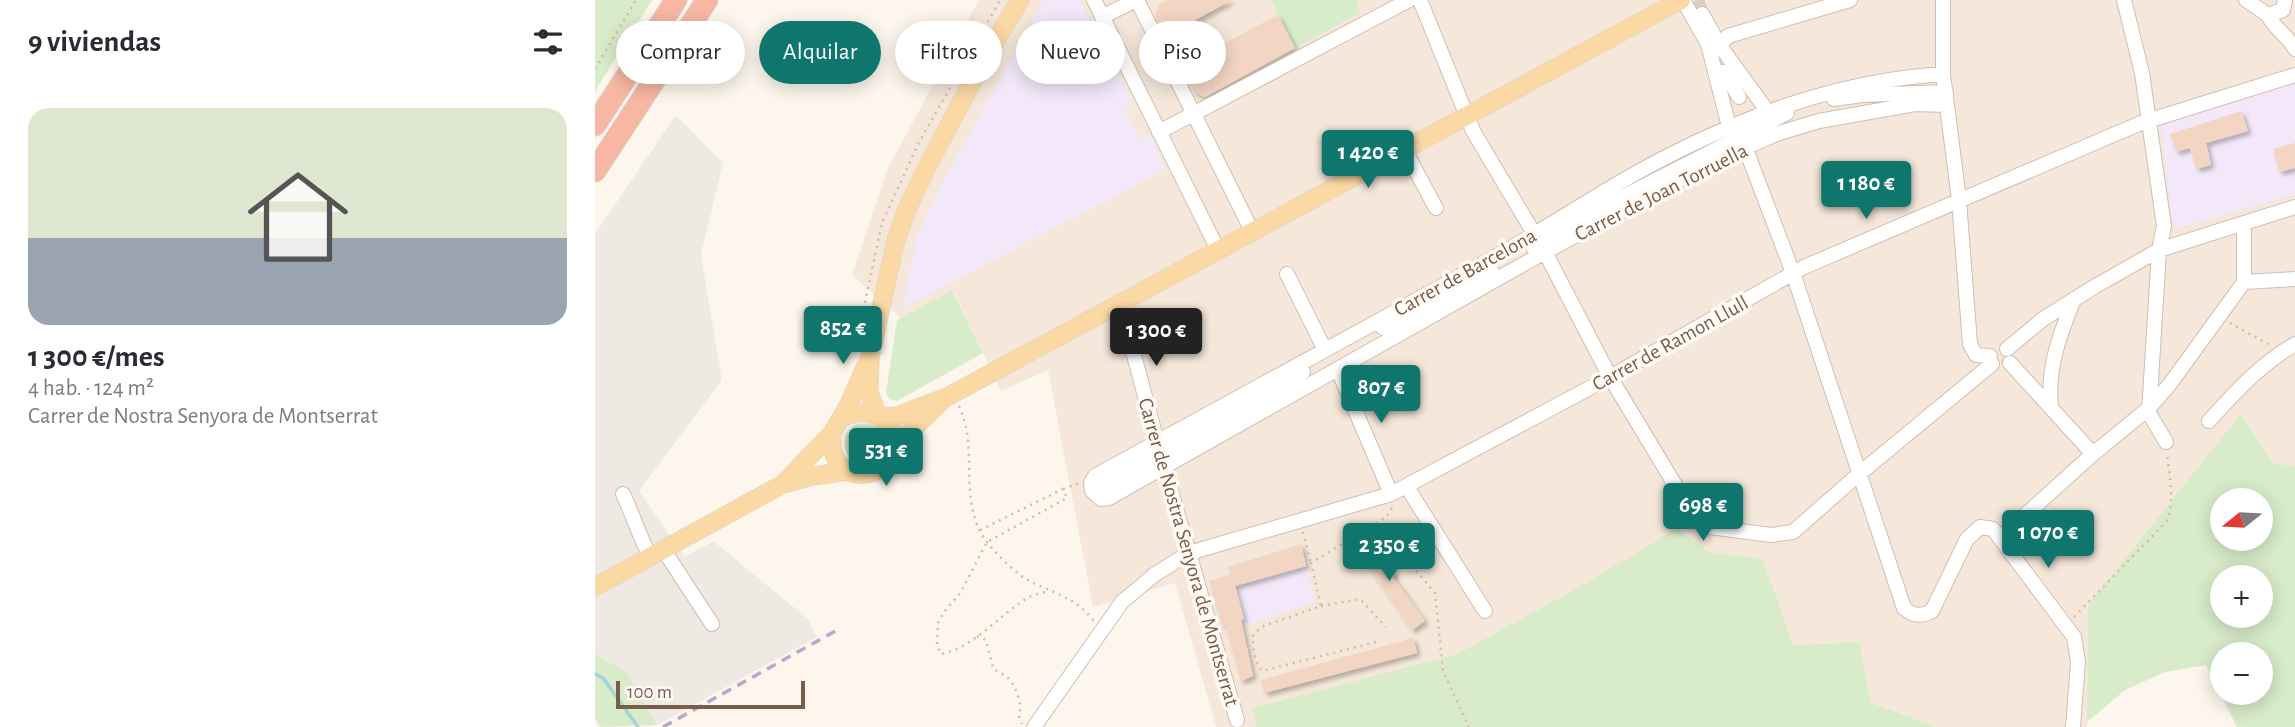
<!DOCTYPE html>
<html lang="es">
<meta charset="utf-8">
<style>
:root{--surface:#fff;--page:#f7f7f7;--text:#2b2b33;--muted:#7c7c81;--accent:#0f766e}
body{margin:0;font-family:"Alegreya Sans",sans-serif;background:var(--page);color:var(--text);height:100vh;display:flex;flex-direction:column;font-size:26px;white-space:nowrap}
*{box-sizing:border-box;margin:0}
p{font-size:23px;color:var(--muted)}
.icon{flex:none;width:38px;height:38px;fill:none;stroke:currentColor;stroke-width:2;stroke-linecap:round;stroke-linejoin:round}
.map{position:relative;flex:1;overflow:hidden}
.drawer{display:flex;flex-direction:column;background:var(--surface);width:595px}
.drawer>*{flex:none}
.guide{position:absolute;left:21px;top:21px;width:665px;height:63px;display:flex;gap:14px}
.needle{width:46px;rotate:252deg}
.buttons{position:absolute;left:1615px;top:488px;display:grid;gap:14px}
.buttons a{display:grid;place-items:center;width:63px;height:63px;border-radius:50%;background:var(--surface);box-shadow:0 4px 18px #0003;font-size:35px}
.scale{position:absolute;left:21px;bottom:18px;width:189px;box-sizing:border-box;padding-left:7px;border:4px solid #7a5c4d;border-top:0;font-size:19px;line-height:24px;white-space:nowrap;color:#7a5c4d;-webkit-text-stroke:5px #fffaf3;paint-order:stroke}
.price{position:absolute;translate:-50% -60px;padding:0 16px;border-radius:7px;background:var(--accent);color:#fff;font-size:23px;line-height:46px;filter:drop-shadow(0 2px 4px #0008)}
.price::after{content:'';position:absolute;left:50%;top:42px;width:21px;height:16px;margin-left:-10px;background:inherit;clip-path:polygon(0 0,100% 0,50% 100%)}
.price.selected{background:#222;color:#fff}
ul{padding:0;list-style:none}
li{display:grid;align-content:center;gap:14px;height:371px;padding:0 28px}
li span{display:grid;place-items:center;height:217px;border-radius:21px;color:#555}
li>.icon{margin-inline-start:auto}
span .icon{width:126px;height:126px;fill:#fffc;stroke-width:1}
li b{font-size:30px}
h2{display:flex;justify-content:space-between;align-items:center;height:84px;padding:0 28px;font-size:30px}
.tag{padding:0 24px;border-radius:32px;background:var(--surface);box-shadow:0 4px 18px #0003;font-size:24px;line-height:63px}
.tag.selected{background:var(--accent);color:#fff}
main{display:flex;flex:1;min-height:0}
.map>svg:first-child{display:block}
.residential{fill:#f5e8da}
.industrial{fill:#efe9e4}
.education{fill:#f3e8fa}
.green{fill:#d8ecc9;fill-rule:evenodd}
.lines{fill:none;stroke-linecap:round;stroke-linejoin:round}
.stream{stroke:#a5d3da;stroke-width:3.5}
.building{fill:#f3d5c3;filter:url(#shadow)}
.minor-tunnel{stroke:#dcd0c4;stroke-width:14;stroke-dasharray:14 7;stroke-linecap:butt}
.minor-casing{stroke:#d1beb0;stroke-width:16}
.major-casing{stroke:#dad1cd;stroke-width:19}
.highway-casing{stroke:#dad1cd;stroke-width:23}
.path{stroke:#d9b8a5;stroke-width:2.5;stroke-dasharray:2 5;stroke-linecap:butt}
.minor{stroke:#fff;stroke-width:14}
.major{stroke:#fbd9a5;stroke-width:18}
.highway{stroke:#f7b7a3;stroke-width:21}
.rail{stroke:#b9a8c9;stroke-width:3.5;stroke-dasharray:10 7;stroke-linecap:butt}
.labels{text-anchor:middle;stroke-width:7;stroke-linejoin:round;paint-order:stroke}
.street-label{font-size:21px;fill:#7a5c4d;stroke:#fffaf3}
</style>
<main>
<section class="drawer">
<h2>9 viviendas<svg class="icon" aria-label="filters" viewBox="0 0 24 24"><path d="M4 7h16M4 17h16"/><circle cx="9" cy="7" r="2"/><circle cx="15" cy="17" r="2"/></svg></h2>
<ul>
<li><span style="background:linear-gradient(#dfe7d0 60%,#9aa5b1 0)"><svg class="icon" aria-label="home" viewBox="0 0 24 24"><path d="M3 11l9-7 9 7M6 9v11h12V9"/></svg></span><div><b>1 300 €/mes</b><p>4 hab. · 124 m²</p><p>Carrer de Nostra Senyora de Montserrat</p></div></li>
</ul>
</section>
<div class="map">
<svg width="1700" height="727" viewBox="0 0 1700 727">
<defs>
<filter id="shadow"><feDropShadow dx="3.5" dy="3.5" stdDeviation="2" flood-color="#0004"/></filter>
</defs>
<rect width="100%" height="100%" fill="#fdf6ec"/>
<path class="residential" d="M384,0H1700V466L1678,463L1647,414L1493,605L1492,727H1340L1275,702L1263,642L1198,645L1168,559L1114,552L1082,530L977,591L862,654L658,708L662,727H621L580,583L498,607L453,370L406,391L358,290L306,318L257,275L293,168Z"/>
<path class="industrial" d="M81,115L128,163L106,255L127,380L44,491L90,557L118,541L213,619L222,637L62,725L32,672L0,654V234Z"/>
<path class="education" d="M449,0H484L538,104L530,110L545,139L556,136L571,169L308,308L322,237L339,199Z
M1700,83V194L1586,227L1580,226L1577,221L1566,122Z
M706,544L720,602L629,632L614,581L635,574L633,567Z"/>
<path class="green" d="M0,0H57L0,91Z
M676,0H761L765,13L700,48Z
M357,290L388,353L302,401L295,399L291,393L302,320Z
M1646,414L1678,463L1700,466V727H1642L1611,665L1570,672L1530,690L1492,722L1493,605ZM1628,500H1666V539H1628ZM1628,578H1666V616H1628ZM1628,654H1666V693H1628Z
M249 443a20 20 0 1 1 40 0a20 20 0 1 1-40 0Z
M1082,529L1114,552L1168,559L1198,645L1264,642L1275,702L1340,727H662L657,708L862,654L977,591Z
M0,654L32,672L62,725L5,727L0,718Z"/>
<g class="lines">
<path class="stream" d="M0,674L8,678L43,727"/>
</g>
<path class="building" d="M573,0H637L600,20L615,51L683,15L700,48L610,97L599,92L560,15L564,5Z
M1646,111L1653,131L1611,143L1616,165L1601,169L1595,148L1581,152L1575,134Z
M1700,143V168L1684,172L1678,149Z
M774,537L800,575L798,577L830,621L817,630L760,547Z
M706,544L711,566L640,586L649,619L646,620L658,676L646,681L630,625L627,626L614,581L636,574L633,567Z
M818,638L822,653L669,693L666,680Z"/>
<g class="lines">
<path class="minor-tunnel" d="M1102,0L1107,14"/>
<defs>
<path id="minor" d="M499,0L623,250
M542,0L657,231
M825,0L878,131L950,252L1015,377L1097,513L1115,527L1176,535L1198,532L1264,474L1397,364
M1088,0L1113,44L1134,127
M1348,0V74L1364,200L1375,344L1381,355L1395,356
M1529,0L1547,73L1569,226L1564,250L1554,413L1571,442
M1651,0L1673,15
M1107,14L1125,46L1173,112
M1673,15C1680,30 1692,34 1700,49
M1673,15L1688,10L1690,0
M507,17L541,0
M1125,46L1133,36L1255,0
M1120,71L1129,72L1144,97
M1348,74C1236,81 1131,122 1034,177C985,205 939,236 889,263C759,334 630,406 500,476L496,483L497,491L506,499L514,498L950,252L1123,159L1184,133L1224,121L1320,104L1352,105
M1239,99L1267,95L1351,92
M564,132L814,0
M1150,147L1198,273L1309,608C1318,616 1326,617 1337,611L1372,539L1385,527L1398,529L1479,637L1483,662L1478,727
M809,149L841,208
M939,249L996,213L1192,113
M692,274L730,350
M1649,282L1700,279
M525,303L566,456L642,720
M788,328L897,272
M1412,349L1448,319L1499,287L1564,250L1700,207
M1415,363L1498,454
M743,370L796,494
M1456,405C1452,368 1465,334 1479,299
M1614,421C1641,391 1666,364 1700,344
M812,487L890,611
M504,490L608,433L670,398L708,372
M28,494C38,515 44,536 55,556
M1406,537L1498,454L1554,408L1575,384L1649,282V223
M68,549L117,624
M439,727L527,602L559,575L594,553L796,494L1015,377L1209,267L1546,123L1700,75"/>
<path id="major" d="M282,414L274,391L275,357L301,240L312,209L335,161L389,60L425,0
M287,417L302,416L352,397L1086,0
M237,433C236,448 238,463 253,471C261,475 271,475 279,472C321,454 293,394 247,418
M299,447L344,404
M188,484L237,433L253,406L272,363
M0,587L188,484L218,476L254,471"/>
<path id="highway" d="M0,125L81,0
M0,171L112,0"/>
</defs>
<use href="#minor" class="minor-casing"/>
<use href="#major" class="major-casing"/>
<use href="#highway" class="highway-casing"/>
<path class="path" d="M386,34L405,0
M0,69L41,0
M1635,323L1675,345
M264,330L287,223L324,142L360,79
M364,406C384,448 363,498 389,538C397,550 418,571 431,579C458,594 478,595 499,621
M468,489L484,483
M780,523L840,593L848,671L874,727
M385,530L468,489L472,498L392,542L366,592L349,612L343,623L342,644L346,654C380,647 405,614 434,597C440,594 448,593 455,591
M708,532L716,563
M726,606L765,599L791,627
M1479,617L1572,521C1580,501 1574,474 1572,453
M382,636L391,640L398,668C402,672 409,674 413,678C421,686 428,705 424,716L427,724
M781,642L667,671C659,660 658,648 658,636L666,627L726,606L716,563L791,517L797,508"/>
<use href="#minor" class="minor"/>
<use href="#major" class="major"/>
<use href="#highway" class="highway"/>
<path class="rail" d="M68,727L244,629"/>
</g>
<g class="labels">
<g class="street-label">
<text transform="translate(1066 192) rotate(-27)" y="7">Carrer de Joan Torruella</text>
<text transform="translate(870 272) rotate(-29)" y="7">Carrer de Barcelona</text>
<text transform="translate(1075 343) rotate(-29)" y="7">Carrer de Ramon Llull</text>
<text transform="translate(594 552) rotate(74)" y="7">Carrer de Nostra Senyora de Montserrat</text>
</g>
</g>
</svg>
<div class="buttons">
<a><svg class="needle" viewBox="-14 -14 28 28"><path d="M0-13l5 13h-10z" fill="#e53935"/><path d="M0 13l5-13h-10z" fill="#7c7c81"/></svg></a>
<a>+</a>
<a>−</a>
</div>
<div class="scale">100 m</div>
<b class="price" style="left:773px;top:190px">1 420 €</b>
<b class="price" style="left:1271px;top:221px">1 180 €</b>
<b class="price" style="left:248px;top:366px">852 €</b>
<b class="price selected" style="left:561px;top:368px">1 300 €</b>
<b class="price" style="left:786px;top:425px">807 €</b>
<b class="price" style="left:291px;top:488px">531 €</b>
<b class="price" style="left:1108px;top:543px">698 €</b>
<b class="price" style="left:1453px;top:570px">1 070 €</b>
<b class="price" style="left:794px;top:583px">2 350 €</b>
<div class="guide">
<a class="tag">Comprar</a>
<a class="tag selected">Alquilar</a>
<a class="tag">Filtros</a>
<a class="tag">Nuevo</a>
<a class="tag">Piso</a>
</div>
</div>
</main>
